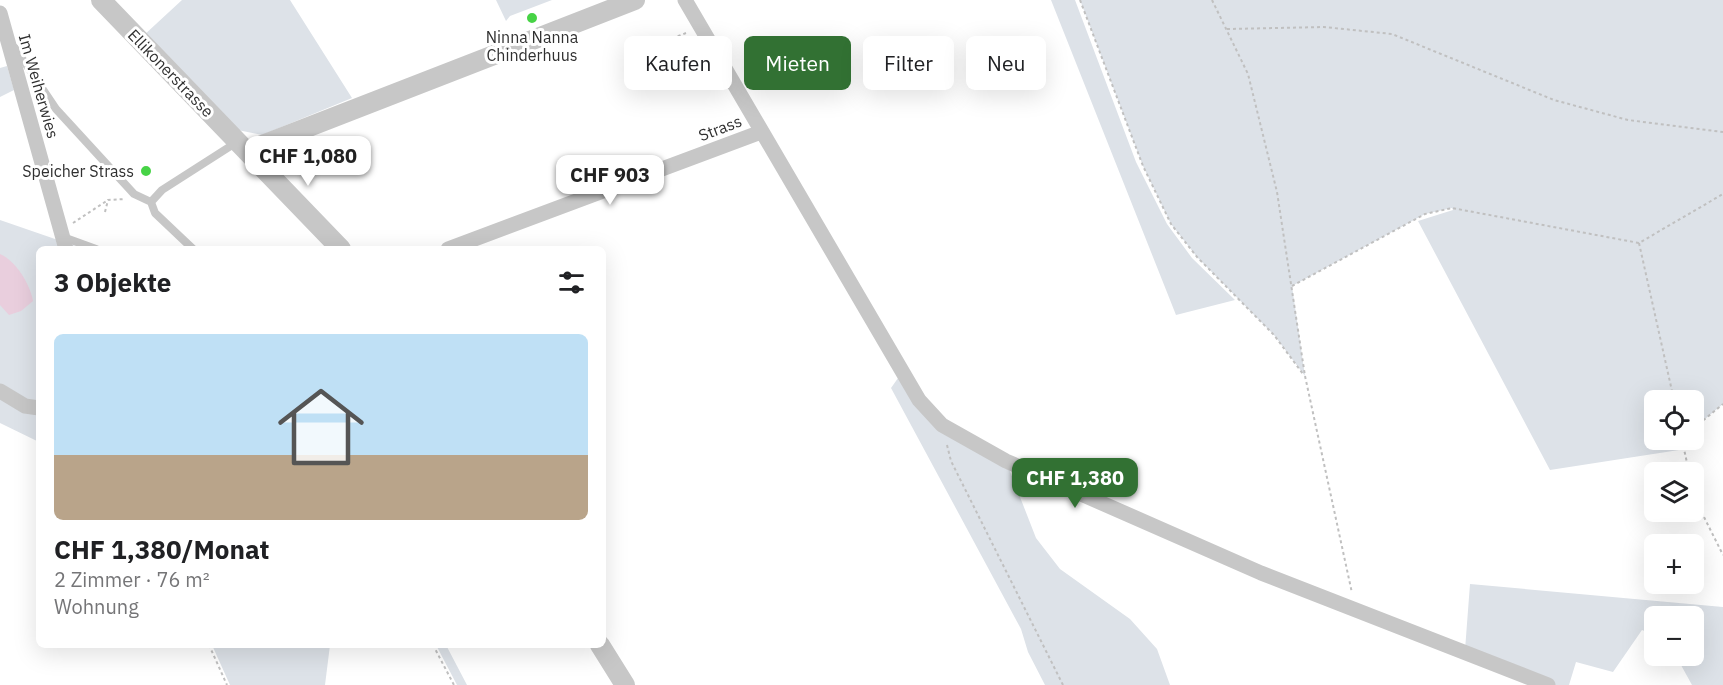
<!DOCTYPE html>
<html lang="de">
<meta charset="utf-8">
<style>
:root{--surface:#fff;--page:#f2f2f2;--text:#202124;--muted:#757577;--accent:#327133}
body{margin:0;font-family:"IBM Plex Sans",sans-serif;background:var(--page);color:var(--text);height:100vh;display:flex;flex-direction:column;font-size:22px;white-space:nowrap}
*{box-sizing:border-box;margin:0}
p{font-size:20px;color:var(--muted)}
.icon{flex:none;width:33px;height:33px;fill:none;stroke:currentColor;stroke-width:2;stroke-linecap:round;stroke-linejoin:round}
.map{position:relative;flex:1;overflow:hidden}
.drawer{position:absolute;left:36px;top:246px;width:570px;height:402px;display:flex;flex-direction:column;background:var(--surface);border-radius:9px;box-shadow:0 6px 24px #0002}
.drawer>*{flex:none}
.top-card{position:absolute;left:624px;top:36px;width:570px;height:54px;display:flex;gap:12px}
.controls{position:absolute;left:1644px;top:390px;display:grid;gap:12px}
.controls a{display:grid;place-items:center;width:60px;height:60px;border-radius:9px;background:var(--surface);box-shadow:0 6px 24px #0002;font-size:30px}
.price{position:absolute;translate:-50% -51px;padding:0 14px;border-radius:12px;background:#fff;color:#222;font-size:20px;line-height:39px;filter:drop-shadow(0 2px 3px #0008)}
.price::after{content:'';position:absolute;left:50%;top:36px;width:18px;height:14px;margin-left:-9px;background:inherit;clip-path:polygon(0 0,100% 0,50% 100%)}
.price.selected{background:var(--accent);color:#fff}
ul{padding:0;list-style:none}
li{display:grid;align-content:center;gap:12px;height:318px;padding:0 18px}
li span{display:grid;place-items:center;height:186px;border-radius:9px;color:#555}
li>.icon{margin-inline-start:auto}
span .icon{width:108px;height:108px;fill:#fffc;stroke-width:1}
li b{font-size:26px}
h2{display:flex;justify-content:space-between;align-items:center;height:72px;padding:0 18px;font-size:26px}
.pill{padding:0 21px;border-radius:9px;background:var(--surface);box-shadow:0 6px 24px #0002;font-size:21px;line-height:54px}
.pill.selected{background:var(--accent);color:#fff}
.map>svg:first-child{display:block}
.green{fill:#dde2e8}
.water{fill:#e9cedd}
.lines{fill:none;stroke-linecap:round;stroke-linejoin:round}
.path{stroke:#c0c0c0;stroke-width:2;stroke-dasharray:3 3;stroke-linecap:butt}
.service{stroke:#c7c7c7;stroke-width:8}
.minor{stroke:#c7c7c7;stroke-width:15}
.tertiary{stroke:#c7c7c7;stroke-width:20}
.poi-dot{fill:#47d346;stroke:#fff;stroke-width:2}
.labels{text-anchor:middle;stroke-width:6;stroke-linejoin:round;paint-order:stroke}
.poi-label{font-size:16px;fill:#303030;stroke:#fff}
.street-label{font-size:16px;fill:#303030;stroke:#fff}
</style>
<div class="map">
<svg width="1723" height="685" viewBox="0 0 1723 685">
<rect width="100%" height="100%" fill="#fff"/>
<path class="green" d="M182,0H290L352,98L262,135L233,129L143,36Z
M496,0H552L510,16L506,21Z
M1051,0H1075L1136,162L1167,224L1192,258L1235,300L1176,315Z
M1080,0H1723V404L1694,428V400H1654V440H1678L1679,450L1550,470L1418,221L1453,210L1452,208L1425,214L1292,286L1305,376L1274,335L1197,257L1171,224L1143,166Z
M7,66L14,90L0,97V68Z
M0,220L84,249H39V442L0,423Z
M903,371L919,400L1006,461L1036,538L1060,569L1130,619L1157,649L1170,685H1045L1028,652L1021,629L891,388Z
M1470,584L1723,607V685H1692L1676,656H1694V616H1654V635L1642,630L1613,672L1576,662L1569,685H1536L1465,650Z
M212,645H330L325,685H230Z
M436,645H446L467,685H457Z"/>
<path class="water" d="M0,254C16,261 30,284 33,301L21,311L9,315L0,305Z"/>
<g class="lines">
<path class="path" d="M1080,0L1143,166L1171,224L1197,257L1274,335L1303,374
M1212,0L1248,74L1277,192L1305,376L1352,593
M1227,29L1324,27L1392,34L1554,100L1628,120L1723,132
M656,77L665,66L656,48L658,44L686,33
M105,212L108,200L125,199
M73,223L108,200
M1639,243L1674,400
M1292,286L1425,214L1452,208L1639,243L1723,194
M1694,428L1723,404
M1682,440L1689,472
M947,445L951,461L1063,685
M1694,489L1698,505L1723,555
M209,645L227,685
M433,645L454,685"/>
<path class="service" d="M15,48L56,109L134,194L151,202
M63,237L96,249
M193,249L155,213L151,202L162,190L237,142"/>
<path class="minor" d="M685,0L919,400L942,425L1006,461L1261,573L1548,685
M0,13L66,249
M448,249L761,132
M0,391L25,406L39,408"/>
<path class="tertiary" d="M101,0L341,249
M247,151L635,0
M600,645L625,685"/>
</g>
<g class="poi-dot">
<circle cx="532" cy="18" r="6"/>
<circle cx="146" cy="171" r="6"/>
</g>
<g class="labels">
<g class="poi-label">
<text x="532" y="43">Ninna Nanna<tspan x="532" dy="18">Chinderhuus</tspan></text>
<text x="134" y="177" text-anchor="end">Speicher Strass</text>
</g>
<g class="street-label">
<text transform="translate(171 73) rotate(46)" y="6">Ellikonerstrasse</text>
<text transform="translate(39 86) rotate(74)" y="6">Im Weiherwies</text>
<text transform="translate(720 128) rotate(-21)" y="6">Strass</text>
</g>
</g>
</svg>
<div class="controls">
<a><svg class="icon" aria-label="locate" viewBox="0 0 24 24"><circle cx="12" cy="12" r="6"/><path d="M12 2v4M12 18v4M2 12h4M18 12h4"/></svg></a>
<a><svg class="icon" aria-label="layers" viewBox="0 0 24 24"><path d="M12 4l9 5-9 5-9-5zM3 14l9 5 9-5"/></svg></a>
<a>+</a>
<a>−</a>
</div>
<b class="price" style="left:308px;top:187px">CHF 1,080</b>
<b class="price" style="left:610px;top:206px">CHF 903</b>
<b class="price selected" style="left:1075px;top:509px">CHF 1,380</b>
<div class="top-card">
<a class="pill">Kaufen</a>
<a class="pill selected">Mieten</a>
<a class="pill">Filter</a>
<a class="pill">Neu</a>
</div>
<section class="drawer">
<h2>3 Objekte<svg class="icon" aria-label="filters" viewBox="0 0 24 24"><path d="M4 7h16M4 17h16"/><circle cx="9" cy="7" r="2"/><circle cx="15" cy="17" r="2"/></svg></h2>
<ul>
<li><span style="background:linear-gradient(#bfe0f5 65%,#b9a48a 0)"><svg class="icon" aria-label="home" viewBox="0 0 24 24"><path d="M3 11l9-7 9 7M6 9v11h12V9"/></svg></span><div><b>CHF 1,380/Monat</b><p>2 Zimmer · 76 m²</p><p>Wohnung</p></div></li>
</ul>
</section>
</div>
